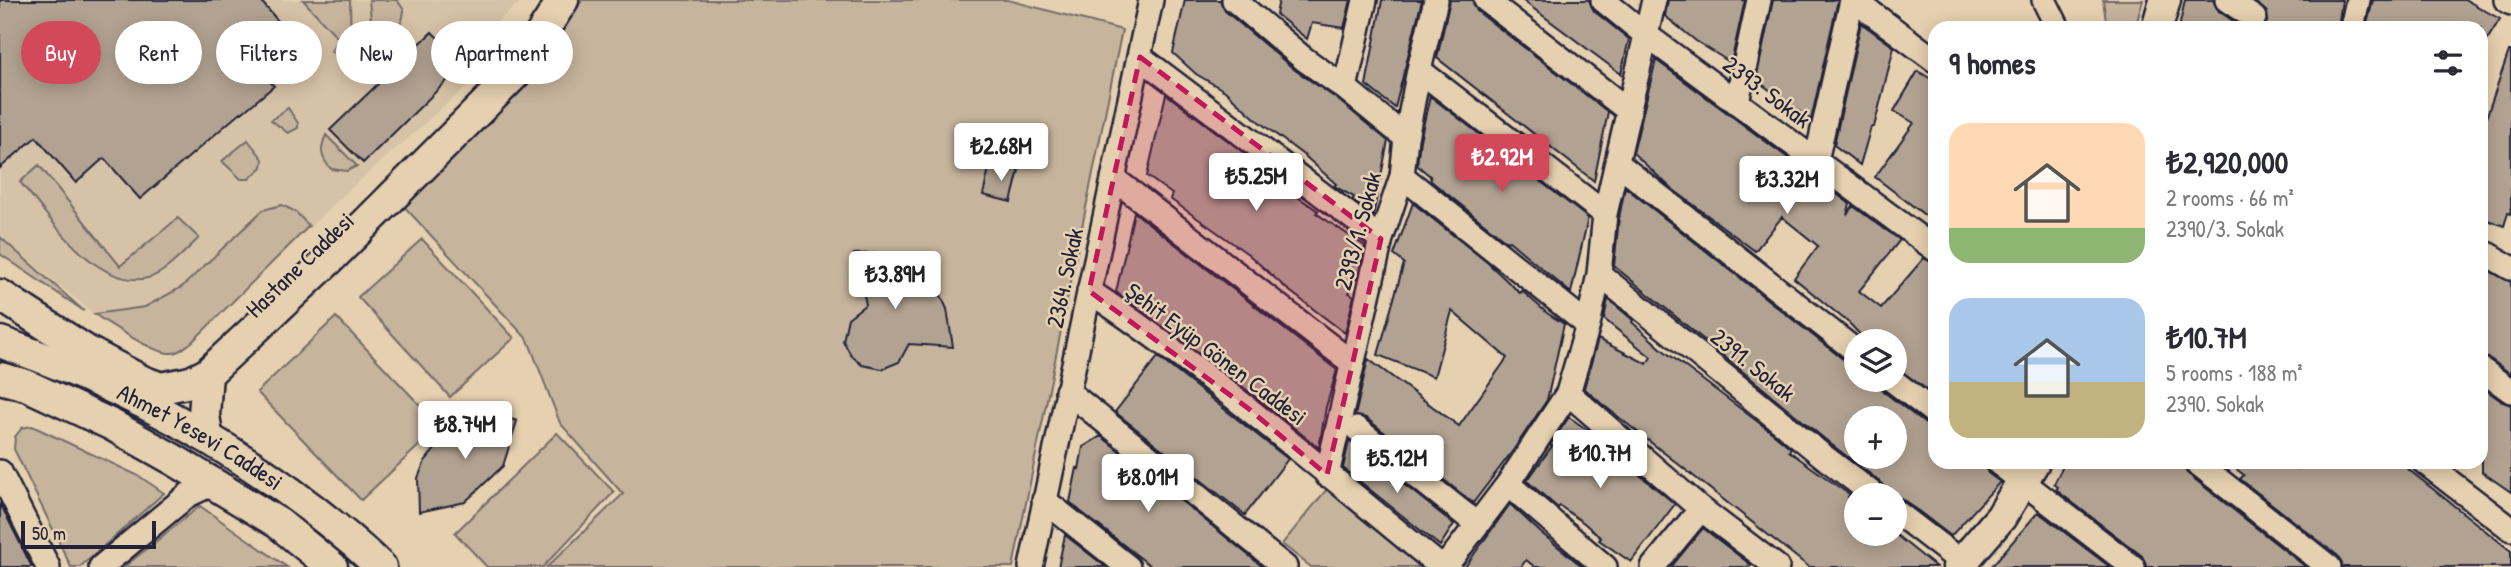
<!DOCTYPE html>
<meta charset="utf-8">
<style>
:root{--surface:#fff;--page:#f7f7f7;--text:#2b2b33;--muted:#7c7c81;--accent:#d1495b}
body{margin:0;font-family:"Patrick Hand",sans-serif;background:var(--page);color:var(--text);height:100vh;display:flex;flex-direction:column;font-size:26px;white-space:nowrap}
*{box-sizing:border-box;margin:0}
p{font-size:23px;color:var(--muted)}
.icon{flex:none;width:38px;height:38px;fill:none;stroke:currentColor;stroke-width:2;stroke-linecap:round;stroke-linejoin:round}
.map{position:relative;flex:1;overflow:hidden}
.panel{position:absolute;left:1928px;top:21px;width:560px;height:448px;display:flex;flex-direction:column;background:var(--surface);border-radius:21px;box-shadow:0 4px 18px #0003}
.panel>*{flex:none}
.top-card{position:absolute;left:21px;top:21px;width:665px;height:63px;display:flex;gap:14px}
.buttons{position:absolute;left:1844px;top:329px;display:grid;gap:14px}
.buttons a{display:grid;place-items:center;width:63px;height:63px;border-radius:50%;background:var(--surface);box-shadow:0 4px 18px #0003;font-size:35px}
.scale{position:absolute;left:21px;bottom:18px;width:135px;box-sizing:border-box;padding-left:7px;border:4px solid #22223b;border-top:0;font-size:19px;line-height:24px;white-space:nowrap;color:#22223b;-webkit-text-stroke:5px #e5d0af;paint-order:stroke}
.price{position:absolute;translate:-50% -60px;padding:0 16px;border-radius:7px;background:#fff;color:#222;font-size:23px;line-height:46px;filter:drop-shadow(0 2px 4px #0008)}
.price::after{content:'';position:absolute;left:50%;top:42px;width:21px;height:16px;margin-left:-10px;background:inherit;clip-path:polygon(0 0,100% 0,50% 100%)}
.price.active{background:var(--accent);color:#fff}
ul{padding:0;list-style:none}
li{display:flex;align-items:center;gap:21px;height:175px;padding:0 21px}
li span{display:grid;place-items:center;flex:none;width:196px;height:140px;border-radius:21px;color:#555}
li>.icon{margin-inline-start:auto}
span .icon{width:84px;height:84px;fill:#fffc;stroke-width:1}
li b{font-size:30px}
h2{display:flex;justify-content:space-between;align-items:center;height:84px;padding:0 21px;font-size:30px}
.tag{padding:0 24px;border-radius:32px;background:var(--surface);box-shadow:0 4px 18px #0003;font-size:24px;line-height:63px}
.tag.active{background:var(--accent);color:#fff}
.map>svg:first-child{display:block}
.built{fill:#d6c2a6}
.green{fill:#c6b49c;stroke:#746b6c;stroke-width:2}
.building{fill:#b2a291;stroke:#22223b;stroke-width:2;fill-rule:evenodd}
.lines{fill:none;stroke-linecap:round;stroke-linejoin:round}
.minor-casing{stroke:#22223b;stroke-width:28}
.major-casing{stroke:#22223b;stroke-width:35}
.minor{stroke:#e5d0af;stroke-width:23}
.major{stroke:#e5d0af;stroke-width:30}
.marked{fill:#c2185b;fill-opacity:0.2;stroke:#c2185b;stroke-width:5;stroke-dasharray:14 9;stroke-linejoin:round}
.labels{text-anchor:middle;stroke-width:5;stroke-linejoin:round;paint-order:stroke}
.street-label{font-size:24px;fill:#22223b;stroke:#e5d0af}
</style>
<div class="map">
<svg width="2511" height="567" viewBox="0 0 2511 567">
<rect width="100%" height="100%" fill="#e5d0af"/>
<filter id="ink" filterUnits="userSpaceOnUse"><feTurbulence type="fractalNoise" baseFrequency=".0143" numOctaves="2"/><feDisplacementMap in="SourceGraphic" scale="14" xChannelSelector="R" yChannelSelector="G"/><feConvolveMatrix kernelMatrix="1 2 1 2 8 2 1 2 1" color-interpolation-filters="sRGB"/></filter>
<g filter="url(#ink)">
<path class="built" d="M0,0H523L473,42L490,66L341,197L192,342L180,351L170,354L153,348L94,314L0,237Z"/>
<path class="green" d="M303,0H350L351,44L338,55L331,51L339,39Z
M369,0H397L404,10C403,24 398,32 383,36L372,28Z
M582,0H1008L1122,30L1013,567H547L623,494L560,423L528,340L400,202L504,103L555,44Z
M2103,0H2143L2135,28H2107Z
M288,108L298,123V128L288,133L271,120Z
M326,135L357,166L347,171L331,169C320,157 320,149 326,135Z
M248,140L263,159L262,167L249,179H241L222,161Z
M39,165L120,266L178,218L199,238C186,250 165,274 148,278C95,290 50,216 20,182Z
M282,205L296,212L309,226L192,342C186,346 180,352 173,353C155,355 110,324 94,314L145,307L182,287L263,210Z
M0,237L84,311L0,254Z
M422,239L514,338L450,397L358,297Z
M336,317L440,426L361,500L257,392Z
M32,426L139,476L164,493L80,567H71L14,449L15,437L22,428Z
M557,433L614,492L543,567H487L455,533Z
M1327,489L1423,567H1311L1282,544Z
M200,506L287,567H124Z"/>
<path class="building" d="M0,0H260L278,21L244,51L274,86L242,113L241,112L140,199L104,158L76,183L36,137L0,168Z
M1185,0H1220L1225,11L1295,70L1337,99L1388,141L1373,216L1352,200L1354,197L1334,186L1336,184L1306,157L1258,121L1225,91L1196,74L1173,53Z
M1279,0H1351L1344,28L1312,23L1307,39L1276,14Z
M1382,0H1422L1395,108L1366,85Z
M1450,0H1472L1477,11L1608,112L1594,181L1437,58Z
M1522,0H1589L1594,11L1629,39L1621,74Z
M1668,0H1745L1731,63L1696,41L1665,16Z
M1773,0H1838L1811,120L1756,80Z
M2185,0H2213L2219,11L2243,28H2179Z
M2252,0H2342L2338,28H2266L2264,27L2268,20L2267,12Z
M2373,0H2466L2500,19L2482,48V28H2366Z
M1861,23L1894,47L1874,127H1871L1860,165L1834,145Z
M432,32L464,64L363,163L330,130Z
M2509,51H2511V214L2508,213L2504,226L2482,218V130Z
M1656,60L1850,204L1847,215L1853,206L1900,240L1859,291L1881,308L1924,258L1936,264V396L1895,367V341H1866L1850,324L1794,278L1818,246L1782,217L1755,251L1671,188L1633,153Z
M1918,71L1936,82V204L1926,216L1875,177L1914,123L1894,111Z
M1166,94L1300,195L1298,197L1318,211L1316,213L1365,246L1358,276L1349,293L1354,296L1345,333L1287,289L1248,254L1170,199L1172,194L1147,176Z
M1430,96L1588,218L1571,293L1509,241L1507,242L1431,181L1430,176L1417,165L1420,140Z
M990,164L1019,170L1011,202L983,195Z
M1625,187L1848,363L1857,366V380H1878L1883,391L1927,425L1936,428V462H1983L1988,473L2000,482L1951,536L1904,500L1887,491L1883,484L1832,445L1614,266L1619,218ZM1857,418H1895V457H1857Z
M1413,203L1488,263L1520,293L1522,291L1547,313L1564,324L1547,400L1514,449L1473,503L1366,418L1355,416L1368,359L1459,426L1507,358L1452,311L1434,377L1378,355L1404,263L1394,255Z
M1134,212L1337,370L1326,407L1319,448L1233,379L1116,292Z
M887,253L915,262L935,282L947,309L953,347L909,344L899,362L882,369L862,365L851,355L843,341L848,318L866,304L854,254Z
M2482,267L2511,282V374L2490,359L2482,356Z
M1608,299L1633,320L1632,322L1663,350L1774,434L1791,448L1789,451L1850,495L1848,497L1857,504V534H1895L1936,567H1809L1602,404L1584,388L1598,339L1647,364L1651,357L1604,319Z
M1158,357L1288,459L1245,515L1115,412Z
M2482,387L2503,402L2511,405V492L2482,472Z
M493,413L517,421L503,466L465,502L419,512L418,478L425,461L451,430L468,419Z
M1569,417L1596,436L1608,447L1607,448L1675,504L1631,562L1599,540L1601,538L1584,523L1560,506L1558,508L1527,481L1552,446L1550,445Z
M1101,436L1263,567H1152L1080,511L1070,502L1077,468L1079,469L1083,447Z
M1349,441L1454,524L1440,546L1343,468Z
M2065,462H2181L2187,473L2306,567H2147L2142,556L2056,490L2058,487L2054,484Z
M2227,462H2282L2290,468L2292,465L2298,469L2304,462H2399L2511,551V567H2343L2338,556L2240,479L2244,475Z
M0,503L32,567H0Z
M1510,504L1540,532L1583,567H1535L1526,560L1521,567H1465Z
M2038,512L2110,567H1991Z
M1703,528L1751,565L1749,567H1671Z
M1065,535L1106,567H1058Z"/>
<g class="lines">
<defs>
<path id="minor" d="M1234,0L1304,59L1345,88L1406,138
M1486,0L1629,111
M1603,0L1646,35L1936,250
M1854,0L1936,61
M2044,0L2058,28
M2227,0L2254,18
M2506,0L2511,3
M2352,28L2358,0
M1140,57L1381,239
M1419,70L1605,214
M1345,88L1365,0
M1737,102L1759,0
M1816,161L1852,0
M1617,163L1857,352
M1402,176L1588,325
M1113,178L1352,363
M2482,251L2511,268
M1599,274L1823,456L1874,495
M1089,291C1213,374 1325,473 1441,567
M2482,370L2511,391
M1892,380L1936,414
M1067,391L1285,567
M1568,393L1701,509L1777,567
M1357,429L1477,524
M1997,462L2133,567
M2196,462L2329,567
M2424,462L2511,529
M0,472L48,567
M1327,475L1381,239L1402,176L1406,138L1419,70L1436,0
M1508,484L1605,567
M1044,500L1128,567
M1895,511L1968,567
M101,567L188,495L205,487H217
M1031,567L1151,0
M1445,567L1508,484L1568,393L1588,325L1599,274L1605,214L1654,0
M1653,567L1701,509"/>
<g id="major">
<path d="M2157,28L2165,0"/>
<path d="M0,295L88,352L142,381L161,388L191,382L207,374L332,257L515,74L563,0"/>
<path id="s1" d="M0,342C142,392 270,464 381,567"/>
<path d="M0,378L26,385L112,425L176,461L278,523L332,567"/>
<path d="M207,435L204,415L207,374"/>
<path d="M1958,567L2001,517L2034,462"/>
</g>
</defs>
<use href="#minor" class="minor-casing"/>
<use href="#major" class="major-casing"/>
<use href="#minor" class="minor"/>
<use href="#major" class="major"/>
</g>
</g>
<path class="marked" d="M1140,57L1381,239L1327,475L1249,409L1089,291Z"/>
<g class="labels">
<g class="street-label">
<text transform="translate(1767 92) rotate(37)" y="8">2393. Sokak</text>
<text transform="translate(1358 231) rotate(-75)" y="8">2393/1. Sokak</text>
<text transform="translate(300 265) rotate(-44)" y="8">Hastane Caddesi</text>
<text transform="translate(1065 278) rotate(-78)" y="8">2364. Sokak</text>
<text transform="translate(1216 354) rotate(37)" y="8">Şehit Eyüp Gönen Caddesi</text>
<text transform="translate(1753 365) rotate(39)" y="8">2391. Sokak</text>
<text dy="8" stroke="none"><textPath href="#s1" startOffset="222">Ahmet Yesevi Caddesi</textPath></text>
</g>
</g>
</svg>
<div class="buttons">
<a><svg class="icon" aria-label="layers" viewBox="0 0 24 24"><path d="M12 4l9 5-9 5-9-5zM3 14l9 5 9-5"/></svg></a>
<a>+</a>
<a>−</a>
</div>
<div class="scale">50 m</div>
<b class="price" style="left:1001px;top:183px">₺2.68M</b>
<b class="price active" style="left:1502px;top:194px">₺2.92M</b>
<b class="price" style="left:1256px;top:213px">₺5.25M</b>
<b class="price" style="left:1787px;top:216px">₺3.32M</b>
<b class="price" style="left:895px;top:311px">₺3.89M</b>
<b class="price" style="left:465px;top:461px">₺8.74M</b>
<b class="price" style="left:1600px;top:490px">₺10.7M</b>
<b class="price" style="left:1397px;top:495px">₺5.12M</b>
<b class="price" style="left:1148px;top:514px">₺8.01M</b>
<div class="top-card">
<a class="tag active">Buy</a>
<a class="tag">Rent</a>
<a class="tag">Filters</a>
<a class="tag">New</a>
<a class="tag">Apartment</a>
</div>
<section class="panel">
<h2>9 homes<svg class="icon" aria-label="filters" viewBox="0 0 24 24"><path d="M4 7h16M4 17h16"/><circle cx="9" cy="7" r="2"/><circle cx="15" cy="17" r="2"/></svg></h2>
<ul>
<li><span style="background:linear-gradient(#ffd9b3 75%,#8fb573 0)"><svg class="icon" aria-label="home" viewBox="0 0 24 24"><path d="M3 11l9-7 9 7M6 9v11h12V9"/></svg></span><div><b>₺2,920,000</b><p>2 rooms · 66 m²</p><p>2390/3. Sokak</p></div></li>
<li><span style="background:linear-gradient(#a9c7e8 60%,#c2b280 0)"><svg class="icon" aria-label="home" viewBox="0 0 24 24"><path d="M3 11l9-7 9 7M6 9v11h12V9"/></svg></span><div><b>₺10.7M</b><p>5 rooms · 188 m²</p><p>2390. Sokak</p></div></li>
</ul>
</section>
</div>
